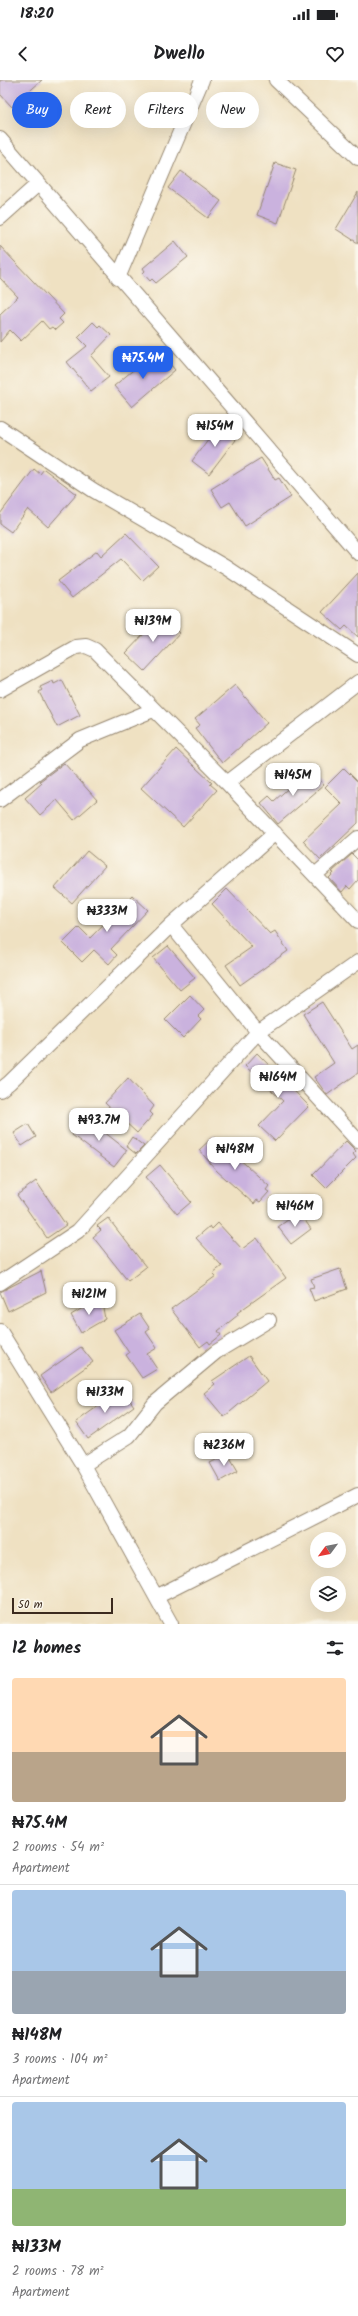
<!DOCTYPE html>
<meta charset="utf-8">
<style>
:root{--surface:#fff;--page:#f2f2f2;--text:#202124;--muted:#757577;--line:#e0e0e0;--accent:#2563eb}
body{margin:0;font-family:Kalam,sans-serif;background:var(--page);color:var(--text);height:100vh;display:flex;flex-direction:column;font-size:15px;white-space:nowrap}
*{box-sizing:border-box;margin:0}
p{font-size:13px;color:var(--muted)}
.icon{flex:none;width:22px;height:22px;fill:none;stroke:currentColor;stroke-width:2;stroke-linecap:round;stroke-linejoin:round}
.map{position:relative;height:1544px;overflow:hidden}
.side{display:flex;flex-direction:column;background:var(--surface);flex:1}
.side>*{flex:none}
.hud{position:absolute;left:12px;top:12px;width:334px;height:36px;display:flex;gap:8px}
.needle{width:26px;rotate:238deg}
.fabs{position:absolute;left:310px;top:1452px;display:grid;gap:8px}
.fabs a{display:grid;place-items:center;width:36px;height:36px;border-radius:50%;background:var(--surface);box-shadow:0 4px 16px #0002;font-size:20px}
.scale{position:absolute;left:12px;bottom:10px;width:101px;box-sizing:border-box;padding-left:4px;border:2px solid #3b2a1e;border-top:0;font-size:11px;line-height:14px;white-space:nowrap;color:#3b2a1e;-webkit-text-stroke:3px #fbf7ec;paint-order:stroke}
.price{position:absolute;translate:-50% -34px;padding:0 9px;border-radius:8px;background:#fff;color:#222;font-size:13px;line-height:26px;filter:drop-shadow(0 1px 2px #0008)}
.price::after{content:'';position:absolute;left:50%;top:24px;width:12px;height:9px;margin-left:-6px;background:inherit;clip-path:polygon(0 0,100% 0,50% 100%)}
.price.current{background:var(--accent);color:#fff}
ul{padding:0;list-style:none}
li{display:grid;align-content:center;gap:8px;height:212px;padding:0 12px}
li+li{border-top:1px solid var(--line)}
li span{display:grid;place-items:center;height:124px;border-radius:4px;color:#555}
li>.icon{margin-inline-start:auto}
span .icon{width:72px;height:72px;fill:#fffc;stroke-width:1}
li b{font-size:17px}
h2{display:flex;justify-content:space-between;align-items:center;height:48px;padding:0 12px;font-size:17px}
.tag{padding:0 14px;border-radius:18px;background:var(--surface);box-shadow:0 4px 16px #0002;font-size:14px;line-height:36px}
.tag.current{background:var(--accent);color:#fff}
.status{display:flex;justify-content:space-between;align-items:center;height:28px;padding:0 20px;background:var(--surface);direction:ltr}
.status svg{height:11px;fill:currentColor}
header{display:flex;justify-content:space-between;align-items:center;height:52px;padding:0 12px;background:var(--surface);font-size:18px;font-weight:700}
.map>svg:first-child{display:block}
.building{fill:#cab2de}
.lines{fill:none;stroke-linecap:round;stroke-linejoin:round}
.minor-casing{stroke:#958670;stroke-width:16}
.minor{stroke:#fff;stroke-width:14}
</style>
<div class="status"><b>18:20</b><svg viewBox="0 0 49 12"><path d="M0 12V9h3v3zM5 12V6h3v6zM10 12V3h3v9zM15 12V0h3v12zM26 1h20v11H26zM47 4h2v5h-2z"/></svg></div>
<header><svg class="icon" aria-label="back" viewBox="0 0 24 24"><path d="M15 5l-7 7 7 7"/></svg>Dwello<svg class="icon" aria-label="heart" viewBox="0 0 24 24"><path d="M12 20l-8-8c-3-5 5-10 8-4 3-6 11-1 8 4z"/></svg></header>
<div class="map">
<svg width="358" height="1544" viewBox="0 0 358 1544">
<rect width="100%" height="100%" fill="#fbf7ec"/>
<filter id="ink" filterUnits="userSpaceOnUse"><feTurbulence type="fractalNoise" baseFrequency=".025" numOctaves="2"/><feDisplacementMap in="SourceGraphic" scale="8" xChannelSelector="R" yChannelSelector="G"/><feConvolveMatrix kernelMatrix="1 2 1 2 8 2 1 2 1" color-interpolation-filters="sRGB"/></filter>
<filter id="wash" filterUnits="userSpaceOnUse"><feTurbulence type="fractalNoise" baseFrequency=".012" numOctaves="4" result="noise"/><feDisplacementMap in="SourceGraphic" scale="16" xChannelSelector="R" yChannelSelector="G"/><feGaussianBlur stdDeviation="0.9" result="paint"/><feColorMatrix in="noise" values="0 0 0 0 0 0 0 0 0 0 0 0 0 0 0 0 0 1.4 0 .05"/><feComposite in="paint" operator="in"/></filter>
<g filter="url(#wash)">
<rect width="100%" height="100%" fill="#efe1c2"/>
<g id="blocks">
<path class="building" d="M0,0H42L12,27L0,14Z
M275,83L296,90L278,143L257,135Z
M181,91L221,121L208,138L168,108Z
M358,112V163L336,149Z
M175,161L188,177L156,203L152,199L150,201L143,193L145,191L143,188Z
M0,166L64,234L59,239L63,243L55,250L52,247L49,249L42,241L21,261L10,250L0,262V234L18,217L0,198Z
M93,242L98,247L100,245L111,255L91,276L109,297L91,311L67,282L87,266L78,257Z
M150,276L158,286L166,279L175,290L132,327L114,306Z
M225,342L234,349L232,352L238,356L209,394L192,381L220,343L223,345Z
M261,378L275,400L279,398L291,417L245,446L230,422L222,427L211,409Z
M34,389L40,394L44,389L77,414L48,447L28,429L11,452L0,444V434Z
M126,453L158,486L142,501L121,479L72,518L58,501L97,471L101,476Z
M358,493V557L346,546L342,550L322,532Z
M162,535L180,553L145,591L126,573Z
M62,600L80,635L57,647L39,612L42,610L40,607L53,601L54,604Z
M235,605L267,643L222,683L195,648L200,645L195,639Z
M176,669L212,703L210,704L217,710L183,747L141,708Z
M64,683L97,720L74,740L57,720L40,735L25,718L42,703L40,701Z
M344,688L358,702V743L320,779L303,761L342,724L325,707Z
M310,689L324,705L278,744L261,723L269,716L274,721Z
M87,771L105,786L72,823L55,808Z
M352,774L358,780V800L350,809L347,806L342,812L329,798L334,793L332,792Z
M227,809L270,854L275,851L288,871L240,905L226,885L252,867L212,824Z
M132,815L148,830L111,869L117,875L109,884L94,870L82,882L63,863L79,847L90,858Z
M168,866L195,898L180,910L153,878Z
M190,915L204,930L198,936L201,939L183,958L165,940Z
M322,922L352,969L358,965V993L327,1015L314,997L334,983L303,934Z
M257,973L309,1026L275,1061L259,1046L283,1021L245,986Z
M128,998L154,1026L150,1032L153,1035L137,1053L105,1023Z
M85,1037L127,1070L114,1087L72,1055Z
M28,1044L36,1057L22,1066L14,1053Z
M214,1056L235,1078L236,1076L269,1106L266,1110L269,1112L260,1122L257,1120L254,1124L217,1091L199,1070Z
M132,1057L144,1066L136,1074L126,1066Z
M346,1061L356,1071L353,1074L356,1078L326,1108L313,1095Z
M160,1085L191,1122L177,1134L146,1097Z
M36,1101L66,1145L47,1158L17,1115Z
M299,1132L311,1149L291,1164L278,1147Z
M108,1138L146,1187L128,1201L93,1157L101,1150L97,1146Z
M218,1143L242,1169L257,1158L286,1198L237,1233L238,1235L218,1251L221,1255L210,1264L208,1261L200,1267L171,1229L216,1196L213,1193L222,1186L196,1158L210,1146L212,1149Z
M340,1189L347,1209L314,1221L309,1208L314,1207L311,1199Z
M41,1191L46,1212L8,1231L0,1212Z
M101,1217L105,1239L81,1253L71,1235Z
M140,1234L150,1249L146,1252L157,1268L147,1274L157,1289L142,1298L126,1275L129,1273L114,1250Z
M81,1267L93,1282L51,1312L40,1296Z
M249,1276L267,1301L224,1337L204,1313L215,1304L212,1301Z
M122,1309L134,1326L88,1359L76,1342Z
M228,1374L238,1391L220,1401L210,1383Z"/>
</g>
</g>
<g filter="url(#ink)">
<use href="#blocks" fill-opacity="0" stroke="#958670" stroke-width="1"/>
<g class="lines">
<defs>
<path id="minor" d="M276,0L358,78
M0,59L358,473
M0,138L38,104
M118,198L202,0
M0,348L93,410L225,487L358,575
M0,610L76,567L86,566L95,570L227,703L358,841
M227,703L358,602
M0,720L80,660L153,630
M315,795L358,758
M171,845L258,952L358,1061
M0,1010L9,1003L171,845L275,753
M0,1203L78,1151L258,952L358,882
M0,1251L83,1385L171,1544
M83,1385L129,1356L155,1323L216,1272L269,1240
M156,1517L358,1415"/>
</defs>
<use href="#minor" class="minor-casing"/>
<use href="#minor" class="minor"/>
</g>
</g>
</svg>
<div class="fabs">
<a><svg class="needle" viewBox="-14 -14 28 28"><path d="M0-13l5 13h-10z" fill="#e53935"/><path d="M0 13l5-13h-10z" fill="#757577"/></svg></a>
<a><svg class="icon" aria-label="layers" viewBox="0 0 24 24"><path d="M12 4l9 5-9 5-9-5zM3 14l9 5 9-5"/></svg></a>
</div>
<div class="scale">50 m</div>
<b class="price current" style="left:143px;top:300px">₦75.4M</b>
<b class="price" style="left:215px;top:368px">₦154M</b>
<b class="price" style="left:153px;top:563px">₦139M</b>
<b class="price" style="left:293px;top:717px">₦145M</b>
<b class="price" style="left:107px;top:853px">₦333M</b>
<b class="price" style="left:278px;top:1019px">₦164M</b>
<b class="price" style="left:99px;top:1062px">₦93.7M</b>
<b class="price" style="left:235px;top:1091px">₦148M</b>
<b class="price" style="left:295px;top:1148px">₦146M</b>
<b class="price" style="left:89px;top:1236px">₦121M</b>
<b class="price" style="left:105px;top:1334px">₦133M</b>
<b class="price" style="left:224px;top:1387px">₦236M</b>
<div class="hud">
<a class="tag current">Buy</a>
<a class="tag">Rent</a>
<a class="tag">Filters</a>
<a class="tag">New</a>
</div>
</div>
<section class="side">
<h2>12 homes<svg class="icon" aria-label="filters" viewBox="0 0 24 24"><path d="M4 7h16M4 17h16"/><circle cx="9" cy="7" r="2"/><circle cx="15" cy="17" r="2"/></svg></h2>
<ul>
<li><span style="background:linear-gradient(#ffd9b3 60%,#b9a48a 0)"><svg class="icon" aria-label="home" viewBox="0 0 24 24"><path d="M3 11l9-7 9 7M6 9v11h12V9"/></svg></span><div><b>₦75.4M</b><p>2 rooms · 54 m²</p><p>Apartment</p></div></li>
<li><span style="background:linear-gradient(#a9c7e8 65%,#9aa5b1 0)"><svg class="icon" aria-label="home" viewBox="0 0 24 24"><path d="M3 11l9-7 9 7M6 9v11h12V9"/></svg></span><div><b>₦148M</b><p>3 rooms · 104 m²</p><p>Apartment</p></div></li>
<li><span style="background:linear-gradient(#a9c7e8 70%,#8fb573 0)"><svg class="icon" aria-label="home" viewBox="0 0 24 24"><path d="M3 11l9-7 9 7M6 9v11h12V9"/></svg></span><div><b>₦133M</b><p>2 rooms · 78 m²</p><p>Apartment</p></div></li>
</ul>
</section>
